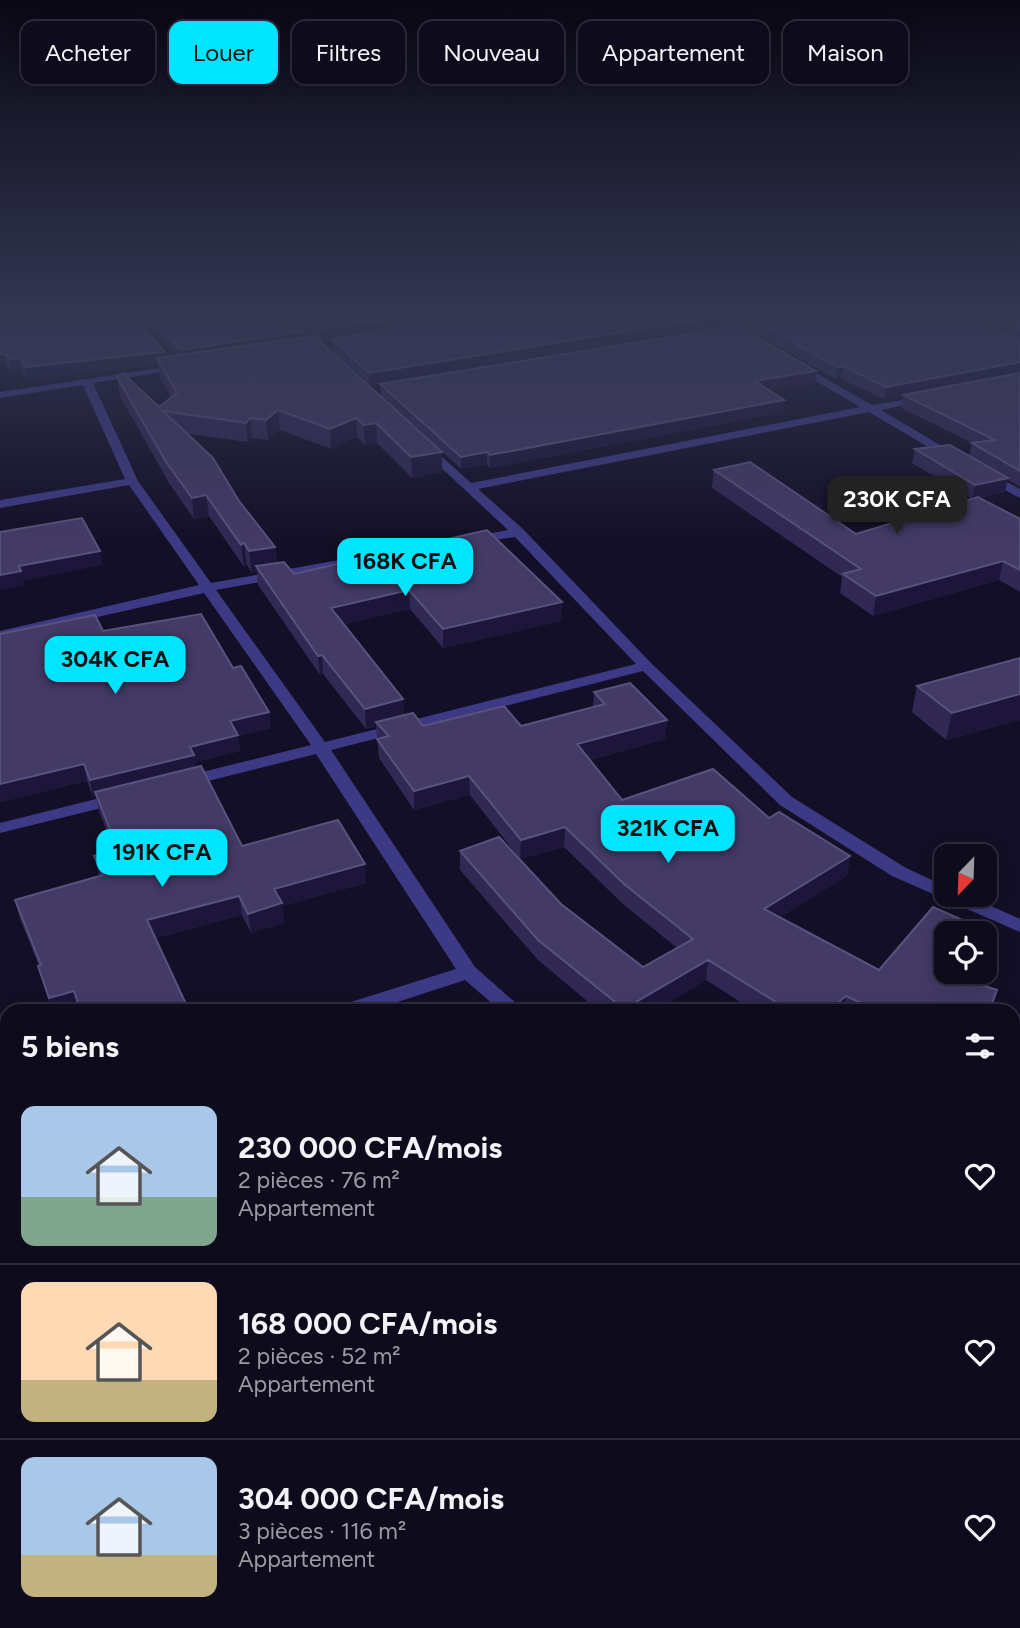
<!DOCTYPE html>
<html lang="fr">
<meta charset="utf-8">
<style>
:root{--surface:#0e0b1c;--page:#1c1929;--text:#f1f3f6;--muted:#9b9ba3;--line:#2e2b3b;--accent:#00e5ff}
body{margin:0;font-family:Figtree,sans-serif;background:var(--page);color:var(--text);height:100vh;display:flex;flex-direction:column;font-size:26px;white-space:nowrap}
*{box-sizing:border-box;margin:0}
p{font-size:23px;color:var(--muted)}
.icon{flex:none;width:38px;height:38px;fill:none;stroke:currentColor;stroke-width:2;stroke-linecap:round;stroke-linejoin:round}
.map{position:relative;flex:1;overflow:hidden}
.sheet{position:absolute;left:0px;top:1004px;width:1020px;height:625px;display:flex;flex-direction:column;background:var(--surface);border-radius:21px 21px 0 0;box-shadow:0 4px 18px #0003,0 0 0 2px var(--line)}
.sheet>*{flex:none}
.hud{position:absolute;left:21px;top:21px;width:978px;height:63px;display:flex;gap:14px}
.needle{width:46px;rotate:203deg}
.tools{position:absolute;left:934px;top:844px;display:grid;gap:14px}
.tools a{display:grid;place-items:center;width:63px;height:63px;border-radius:14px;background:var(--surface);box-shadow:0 4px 18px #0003,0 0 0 2px var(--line);font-size:35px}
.price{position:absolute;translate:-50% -60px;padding:0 16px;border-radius:14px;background:var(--accent);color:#111;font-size:23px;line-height:46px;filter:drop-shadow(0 2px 4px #0008)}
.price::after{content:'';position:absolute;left:50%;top:42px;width:21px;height:16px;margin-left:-10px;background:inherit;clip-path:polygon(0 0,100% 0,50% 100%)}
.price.on{background:#222;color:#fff}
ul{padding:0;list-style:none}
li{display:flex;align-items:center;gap:21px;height:175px;padding:0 21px}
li+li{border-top:2px solid var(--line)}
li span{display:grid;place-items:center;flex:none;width:196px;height:140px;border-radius:14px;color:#555}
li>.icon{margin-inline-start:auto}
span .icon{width:84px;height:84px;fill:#fffc;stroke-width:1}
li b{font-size:30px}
h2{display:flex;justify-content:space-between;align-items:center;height:84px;padding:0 21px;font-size:30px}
.pill{padding:0 24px;border-radius:14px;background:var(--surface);box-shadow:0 4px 18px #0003,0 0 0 2px var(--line);font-size:24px;line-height:63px}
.pill.on{background:var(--accent);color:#111}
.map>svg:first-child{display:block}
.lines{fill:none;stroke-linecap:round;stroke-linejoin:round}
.street{fill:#3d3a85;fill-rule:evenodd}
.wall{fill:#312854}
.shaded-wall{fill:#1d163a}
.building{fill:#433a66;stroke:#5a527e;stroke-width:2}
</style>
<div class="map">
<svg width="1020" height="1628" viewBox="0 0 1020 1628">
<rect width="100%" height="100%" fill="#130f26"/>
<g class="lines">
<path class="street" d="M708,316H720L755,338L746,340Z
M796,362L872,405L928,396V400L881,410L962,458L952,461L869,412L478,489L523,529L651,663L792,797L906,868L947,887V894H964L1020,919V932L892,876L780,805L643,671L331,750L475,967L526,1012H502L465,980L367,1012H332L335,1007L456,969L316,754L184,787L175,782L178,778L311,745L204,593L0,639V631L199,585L129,485L0,508V500L125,479L83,385L0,398V392L186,364L187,366L182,369L93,383L138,481L211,583L339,560L346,564L339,568L216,590L325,742L636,664L515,537L465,544V538L508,530L420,448V444H428L471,483L860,407L792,367L791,365Z
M987,471L1020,489V498L983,478L981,475Z
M120,793L129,798L126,802L0,833V823Z
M7,1108V1124L0,1126V1110Z
M1013,1283L1020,1286V1308L1013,1305Z
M477,1622H511L513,1628H479Z"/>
</g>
<path class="wall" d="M0,316H133L165,352L166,357L177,355L141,316H288L304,331L305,337L314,336L442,452V472L412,478L377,443L365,445L357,437L331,449L280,430L268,440L252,438L248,442L188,434L213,458L239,501L275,547L277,563L284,562L294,574L487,530L562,602L561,621L443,648L410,609L344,624L403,699L404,715L413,713L423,726L504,706L521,726L593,707L594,692L630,683L667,720L665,739L589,760L622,800L713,769L769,818L779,812L850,856L847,876L780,917L879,970L933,907L980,928L979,933H947V971H956L953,976L997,990L992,1012H756L706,980L653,1012H600L538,960L460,870V851L499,837L561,904L643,967L677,948L623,904L564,847L520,859L470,795L414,810L379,758L376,726L366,729L323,674L320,675L258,585L257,572L252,573L247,565L244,567L209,516L194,519L169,483L120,396L117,377L123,373L159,407L171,397L160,377L158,365L27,380L22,370L12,372L6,366L0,367Z
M295,316H723L722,328L370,385L333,351L332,340L322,341Z
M724,316H965L967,317L968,316H1020V487L1007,479L1005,492L978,498L1020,519V592L999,580L873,616L840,593L842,577L712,488L714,470L856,534L972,499L912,463L915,449L969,456L972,443L901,408L903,396L884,399L841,379H836Z
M816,371L815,383L769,390L783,412L490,468L487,465L461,469L381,396L380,384Z
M103,631L233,668L271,728L238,736L240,751L195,762L196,768L242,846L366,883L282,906L284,923L251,933L242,915L155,938L187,1012H79L78,1011L52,1012L39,966L20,919L15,900L99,876L94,856L114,850L99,811L96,796L93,797L87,781L0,802V634Z
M1020,658V720L946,740L912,712L917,686Z
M1013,1018L1020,1020V1135L1013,1133Z
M1013,1533L1020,1536V1609L1013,1607Z
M668,1622H851L849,1628H671L668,1626Z"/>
<path class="shaded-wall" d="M413,316H492L322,341L321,329Z
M723,316L722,328L370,385L369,373Z
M304,331L305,343L183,362L181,350Z
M165,352L167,364L157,358L158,365L27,380L25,367Z
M4,354L6,366L0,367V355Z
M20,358L22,370L12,372L10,359Z
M1020,362V374L884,399L886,387Z
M843,366L841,379H836L837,367Z
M816,371L815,383L754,393L755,381Z
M784,400L783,412L490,468V455Z
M278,410L280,430L268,440L266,420Z
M250,418L252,438L248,442L246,423Z
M356,418L357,437L331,449L330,429Z
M376,423L377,443L365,445L364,425Z
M442,452V472L412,478L411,457Z
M487,452V465L461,469V457Z
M1008,478L1005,492L972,499L975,485Z
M206,495L209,516L194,519L192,498Z
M244,543L247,565L244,567L241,545Z
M275,547L277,568L256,566L257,572L252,573L249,551Z
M100,551L103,565L23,581L24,586L0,590V575L19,566Z
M1003,561L999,580L873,616L876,596Z
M409,590L410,609L333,627L331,608Z
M562,602L561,621L443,648V629Z
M322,655L323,674L320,675L318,656Z
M1020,694V720L946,740L952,713Z
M403,699L404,720L376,722V726L366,729L365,709Z
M269,712L271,728L238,736L240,751L195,762L197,771L95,792L96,796L93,797L90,780L190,747L230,721Z
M667,720L665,739L576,763L577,744Z
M84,764L87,781L0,802V784Z
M469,776L470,795L414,810V791Z
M565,827L564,847L520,859L521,840Z
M850,856L847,876L761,929L764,909Z
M365,864L366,883L282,906L284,923L251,933L248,914L274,889Z
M239,896L242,915L150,939L147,920Z
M708,960L706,980L653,1012H624V1009Z
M947,969V971H956L939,993L944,973Z
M74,991L78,1011L53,1012L49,998Z
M846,996L843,1012H827Z
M186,1004L187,1012H162Z
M7,1429V1451L0,1454V1432Z"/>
<path class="building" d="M0,316H133L165,352L25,367L20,358L10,359L4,354L0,355Z
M150,316H288L304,331L181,350Z
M306,316H413L321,329Z
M467,316H722L369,373L332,339Z
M746,316H965L1020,342V362L886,387L843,366L837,367Z
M990,316H1020V330Z
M738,326L816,371L755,381L784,400L490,455L487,452L461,457L380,384Z
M314,336L442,452L411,457L376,423L364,425L356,418L330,429L278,410L266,420L250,418L246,423L163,411L213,458L239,501L275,547L249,551L244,543L241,545L206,495L192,498L166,462L117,377L123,373L159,407L177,393L157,358Z
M1020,373V471L972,443L995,440L903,395Z
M950,445L1008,478L975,485L915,449Z
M750,462L856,534L978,497L1020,519V570L1003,561L876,596L843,574L861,569L714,470Z
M82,518L100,551L19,566L21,571L0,575V532Z
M487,530L562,602L443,629L409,590L331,608L403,699L365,709L322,655L318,656L256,566L284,562L294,574Z
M201,614L233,668L241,666L269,712L230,721L238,735L190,747L194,755L90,780L84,764L0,784V634L95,615L103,631Z
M1020,658V694L952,713L917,686Z
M630,683L667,720L577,744L622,800L713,769L769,818L779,812L850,856L764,909L879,970L933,907L980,928L976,933H947V969L944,973L997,990L989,1011L992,1012H880L846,996L827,1012H792L708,960L624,1009L538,940L460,851L499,837L561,904L643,967L693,939L624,884L565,827L521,840L469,776L414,791L377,739L389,736L376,722L413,713L423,726L504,706L521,726L605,704L594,692Z
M201,766L242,846L338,820L365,864L274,889L282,903L248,914L239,896L147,920L186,1004L162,1012H81L74,991L49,998L38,966L41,965L15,900L103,875L94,856L118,849L95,792Z
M1013,1018L1020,1020V1113L1013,1110Z
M7,1271V1429L0,1432V1275Z
M1013,1533L1020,1536V1587L1013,1584Z
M75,1622H160L170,1628H71Z
M275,1622H329L340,1628H271Z
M699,1622H850L848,1628H710Z"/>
<linearGradient id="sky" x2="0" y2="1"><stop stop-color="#0a0815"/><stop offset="0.58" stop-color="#333752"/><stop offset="1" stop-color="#333752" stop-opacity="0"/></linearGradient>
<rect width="1020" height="544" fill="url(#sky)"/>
</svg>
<div class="tools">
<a><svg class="needle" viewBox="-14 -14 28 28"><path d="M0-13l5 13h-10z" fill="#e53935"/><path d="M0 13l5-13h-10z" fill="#9b9ba3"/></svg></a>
<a><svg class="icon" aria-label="locate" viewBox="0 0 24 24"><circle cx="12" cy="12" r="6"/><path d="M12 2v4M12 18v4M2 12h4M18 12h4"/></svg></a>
</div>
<b class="price on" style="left:897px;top:536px">230K CFA</b>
<b class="price" style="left:405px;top:598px">168K CFA</b>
<b class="price" style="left:115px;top:696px">304K CFA</b>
<b class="price" style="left:668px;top:865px">321K CFA</b>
<b class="price" style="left:162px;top:889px">191K CFA</b>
<div class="hud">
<a class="pill">Acheter</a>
<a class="pill on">Louer</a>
<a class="pill">Filtres</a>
<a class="pill">Nouveau</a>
<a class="pill">Appartement</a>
<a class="pill">Maison</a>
</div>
<section class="sheet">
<h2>5 biens<svg class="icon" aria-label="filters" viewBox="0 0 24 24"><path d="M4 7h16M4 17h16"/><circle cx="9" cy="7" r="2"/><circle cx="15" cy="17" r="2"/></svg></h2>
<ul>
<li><span style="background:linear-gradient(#a9c7e8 65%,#7fa58c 0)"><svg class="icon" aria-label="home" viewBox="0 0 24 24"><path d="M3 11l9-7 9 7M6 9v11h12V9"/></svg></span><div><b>230 000 CFA/mois</b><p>2 pièces · 76 m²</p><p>Appartement</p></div><svg class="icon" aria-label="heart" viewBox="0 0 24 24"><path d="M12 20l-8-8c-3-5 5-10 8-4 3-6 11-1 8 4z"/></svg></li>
<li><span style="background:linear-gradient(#ffd9b3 70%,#c2b280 0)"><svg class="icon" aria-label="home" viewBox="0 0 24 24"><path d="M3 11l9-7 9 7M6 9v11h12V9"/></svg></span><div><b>168 000 CFA/mois</b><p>2 pièces · 52 m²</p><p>Appartement</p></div><svg class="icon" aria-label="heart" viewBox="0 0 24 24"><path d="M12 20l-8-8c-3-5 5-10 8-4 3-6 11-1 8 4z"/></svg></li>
<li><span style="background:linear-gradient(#a9c7e8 70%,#c2b280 0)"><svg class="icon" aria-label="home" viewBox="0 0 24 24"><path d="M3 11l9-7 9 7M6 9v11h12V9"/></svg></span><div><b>304 000 CFA/mois</b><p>3 pièces · 116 m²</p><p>Appartement</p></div><svg class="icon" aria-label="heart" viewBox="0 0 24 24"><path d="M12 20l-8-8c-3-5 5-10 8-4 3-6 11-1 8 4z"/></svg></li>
</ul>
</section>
</div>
